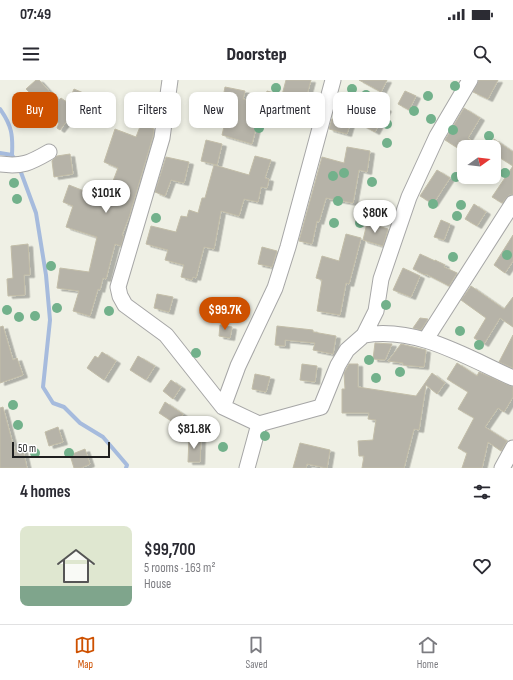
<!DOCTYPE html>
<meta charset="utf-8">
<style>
:root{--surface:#fff;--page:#f7f7f7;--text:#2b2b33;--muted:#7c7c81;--line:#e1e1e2;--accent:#ce5100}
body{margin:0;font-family:"Sofia Sans Condensed",sans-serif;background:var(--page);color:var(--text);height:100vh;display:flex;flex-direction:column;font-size:15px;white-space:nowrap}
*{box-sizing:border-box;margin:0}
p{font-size:13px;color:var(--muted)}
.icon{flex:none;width:22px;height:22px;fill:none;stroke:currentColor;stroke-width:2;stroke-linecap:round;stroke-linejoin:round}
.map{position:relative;height:388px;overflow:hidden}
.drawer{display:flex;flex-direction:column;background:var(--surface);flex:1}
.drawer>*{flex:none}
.guide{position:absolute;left:12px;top:12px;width:489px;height:36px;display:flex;gap:8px}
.needle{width:26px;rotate:75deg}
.tools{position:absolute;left:457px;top:60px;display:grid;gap:8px}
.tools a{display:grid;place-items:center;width:44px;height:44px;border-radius:8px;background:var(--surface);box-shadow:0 2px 6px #0003;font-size:20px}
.scale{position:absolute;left:12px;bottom:10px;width:98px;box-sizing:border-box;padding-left:4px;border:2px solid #1f1f1f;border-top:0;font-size:11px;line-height:14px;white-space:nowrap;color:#1f1f1f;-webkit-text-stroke:3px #fff;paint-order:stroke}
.price{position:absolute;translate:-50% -34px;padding:0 9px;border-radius:14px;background:#fff;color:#222;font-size:13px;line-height:26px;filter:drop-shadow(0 1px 2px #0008)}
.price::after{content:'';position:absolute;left:50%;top:24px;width:12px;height:9px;margin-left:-6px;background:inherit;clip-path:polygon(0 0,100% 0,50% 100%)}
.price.selected{background:var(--accent);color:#fff}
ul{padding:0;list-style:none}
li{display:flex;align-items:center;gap:12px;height:100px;padding:0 20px}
li span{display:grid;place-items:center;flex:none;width:112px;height:80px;border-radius:8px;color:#555}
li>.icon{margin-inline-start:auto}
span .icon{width:48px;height:48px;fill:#fffc;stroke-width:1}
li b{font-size:17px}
h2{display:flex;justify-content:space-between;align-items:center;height:48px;padding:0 20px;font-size:17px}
.chip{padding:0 14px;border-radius:8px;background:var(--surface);box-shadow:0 2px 6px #0003;font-size:14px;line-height:36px}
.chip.selected{background:var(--accent);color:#fff}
.status{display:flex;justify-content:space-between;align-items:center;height:28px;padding:0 20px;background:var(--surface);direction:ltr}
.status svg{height:11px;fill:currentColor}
header{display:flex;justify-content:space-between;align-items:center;height:52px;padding:0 20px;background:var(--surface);font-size:18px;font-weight:800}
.dock{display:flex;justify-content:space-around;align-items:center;height:56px;border-top:1px solid var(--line);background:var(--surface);font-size:11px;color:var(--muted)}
.dock a{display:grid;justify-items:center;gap:2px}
.dock .selected{color:var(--accent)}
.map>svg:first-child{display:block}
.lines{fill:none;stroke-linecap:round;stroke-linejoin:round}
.stream{stroke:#a6bbdd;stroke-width:4}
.building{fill:#b6b3a8;stroke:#c2bda8;filter:url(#shadow)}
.street-casing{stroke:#a6a6a6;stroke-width:17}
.street{stroke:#fff;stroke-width:15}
.tree{fill:#72b18b}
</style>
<div class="status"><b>07:49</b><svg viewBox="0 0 49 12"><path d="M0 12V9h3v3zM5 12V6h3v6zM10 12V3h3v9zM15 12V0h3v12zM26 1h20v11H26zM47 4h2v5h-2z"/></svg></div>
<header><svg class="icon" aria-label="menu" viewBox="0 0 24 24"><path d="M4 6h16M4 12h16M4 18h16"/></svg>Doorstep<svg class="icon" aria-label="search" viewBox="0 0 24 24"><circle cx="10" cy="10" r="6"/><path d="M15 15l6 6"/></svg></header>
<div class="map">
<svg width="513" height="388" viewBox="0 0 513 388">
<defs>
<filter id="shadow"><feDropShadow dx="4.5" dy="2.5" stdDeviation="0" flood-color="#0004"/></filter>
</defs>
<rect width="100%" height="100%" fill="#eff0e5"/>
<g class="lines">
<path class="stream" d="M0,29C12,46 13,55 12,75
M0,73L12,75L16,81
M19,87L36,133L46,195L50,240L43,307L53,323L64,327L80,343L103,357L127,385L126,388"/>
</g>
<path class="building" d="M36,0H39L58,21L61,18L68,23L74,9L88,15L84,25L81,23L60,50L57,48L59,43L27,18L32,15L26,9Z
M286,0H311L305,22L310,24L305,39L292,34L293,30L264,23L267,11L282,15Z
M359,0H387L381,12Z
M479,0H498L488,19L473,12Z
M225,7L245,11L243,19L262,24L252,64L222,55L227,34L220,33Z
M405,11L416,16L409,30L398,24Z
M373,22L387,29L375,52L362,45Z
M464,28L480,38L468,58L480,67H464V72L445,60Z
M332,39L350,44L347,54L329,49Z
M141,44L154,49L153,56L129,137L122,155L124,156L121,166L115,164L106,199L103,198L100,210L98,209L90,236L73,231L79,211L57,208L60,188L89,192L97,157L66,147L73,126L63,122L69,105L94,115L98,105L110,109L118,88L104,82L115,49L136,57Z
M494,59L513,72V114L509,115L502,123L492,117L513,86L494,74Z
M206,60L222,64L217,85L201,81Z
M347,67L370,71L367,92L359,90L353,123L326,118L319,142L317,141L312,164L299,161L322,77L344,83Z
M70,74L73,94L54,97L52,81L57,76Z
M255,76L271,80L265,98L269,99L267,108L261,107L258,122L244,119L239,136L221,131L214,169L204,167L196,198L193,197L192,200L181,197L184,185L165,180L168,170L146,164L151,146L176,152L181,136L187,137L189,130L198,133L202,118H205L214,85L249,95Z
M166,77L189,82L184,103L171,100L165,116L155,112Z
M437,90L450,98L433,124L420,116Z
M474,124L486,132L477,146L465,139Z
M441,140L450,144L444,160L434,157Z
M367,143L388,149L383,166L363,160Z
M346,154L361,158L349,204L346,203L340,235L317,231L322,200L316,198L322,176L339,181Z
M513,155V181L505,193L494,185Z
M28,164L30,195H24L25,215L8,216L7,199L13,198L11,166Z
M262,167L277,171L272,187L258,184Z
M420,174L435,181V180L445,185L444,187L457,193L449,206L426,194L425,195L413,189Z
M403,188L420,196L411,217L393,210Z
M471,206L504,229L513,217V247L500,238L484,264L474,258L486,238L461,220Z
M157,214L173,217L169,232L154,228Z
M420,238L428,239L421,250L413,248Z
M220,245L232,247L230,258L219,256Z
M3,246L13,280L17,278L23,295L0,303V247Z
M277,246L313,250V252L336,256L333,274L313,270L315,263L285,260V266L275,265Z
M513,255V288L499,282Z
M375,263L392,264L385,280L373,279Z
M401,264L426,270L424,287L403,285V283L388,281Z
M102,272L116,281L104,300L87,288L95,276L98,278Z
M138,276L155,286L146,300L130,290Z
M457,283L477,296L479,292L513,307V317L504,332L498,328L485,347L507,361L501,371L488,362L482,388H462L467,373L458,368L474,338L458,329L468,312L447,299Z
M302,284L317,286L315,302L300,300Z
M349,284H358V307L416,316L432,293L445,303L437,314L426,305L419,350L414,349L404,388H362L364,376H359L358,361L373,360L376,340L368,339L369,333H342V309H345L344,293Z
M255,294L270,297L266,312L252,309Z
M171,300L181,307L173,319L163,311Z
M165,322L183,334L176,344L159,333Z
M3,327L15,372L23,370L27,388H0V328Z
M58,347L63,362L49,366L45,352Z
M189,357L201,358L200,382H188Z
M300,363L330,370L327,388L307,384L306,388H293Z
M85,369L90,384L81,388H74L70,375Z"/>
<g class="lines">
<defs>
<path id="street" d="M170,0L162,58L118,207L120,216L125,225L166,255L223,327L259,344L321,327L338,285L347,270L364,255L376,231L381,199L409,117L437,56L470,0
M0,84C22,87 30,83 49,72
M364,255C417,246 466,277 513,298
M426,259L513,123
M223,327L238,286L275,208L288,167L333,0
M247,388L259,344
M502,388L513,368"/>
</defs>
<use href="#street" class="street-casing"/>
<use href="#street" class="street"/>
</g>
<g class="tree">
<circle cx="455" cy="6" r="5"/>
<circle cx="276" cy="8" r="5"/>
<circle cx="352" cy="9" r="5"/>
<circle cx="366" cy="15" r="5"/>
<circle cx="428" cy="16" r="5"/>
<circle cx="414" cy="31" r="5"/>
<circle cx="342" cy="34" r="5"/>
<circle cx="431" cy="39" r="5"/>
<circle cx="356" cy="40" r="5"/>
<circle cx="277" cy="42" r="5"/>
<circle cx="387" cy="44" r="5"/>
<circle cx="259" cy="48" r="5"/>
<circle cx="453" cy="50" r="5"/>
<circle cx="489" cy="56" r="5"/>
<circle cx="387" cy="63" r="5"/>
<circle cx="344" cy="93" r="5"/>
<circle cx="505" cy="93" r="5"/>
<circle cx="333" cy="96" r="5"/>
<circle cx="456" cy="97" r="5"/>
<circle cx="372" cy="102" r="5"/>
<circle cx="14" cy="103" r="5"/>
<circle cx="17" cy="119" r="5"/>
<circle cx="338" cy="121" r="5"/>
<circle cx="433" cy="124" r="5"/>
<circle cx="461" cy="125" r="5"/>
<circle cx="457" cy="136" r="5"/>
<circle cx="156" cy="138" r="5"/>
<circle cx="334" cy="143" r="5"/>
<circle cx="360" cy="143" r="5"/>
<circle cx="507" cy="175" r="5"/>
<circle cx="453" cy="177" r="5"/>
<circle cx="51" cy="186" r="5"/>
<circle cx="386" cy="225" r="5"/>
<circle cx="57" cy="228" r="5"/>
<circle cx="7" cy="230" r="5"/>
<circle cx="109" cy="231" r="5"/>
<circle cx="35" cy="236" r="5"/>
<circle cx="19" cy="237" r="5"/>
<circle cx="460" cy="251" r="5"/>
<circle cx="479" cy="265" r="5"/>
<circle cx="196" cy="273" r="5"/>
<circle cx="369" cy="280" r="5"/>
<circle cx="400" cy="292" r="5"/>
<circle cx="376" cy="298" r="5"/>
<circle cx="13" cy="325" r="5"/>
<circle cx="18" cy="345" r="5"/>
<circle cx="265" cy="356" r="5"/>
<circle cx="223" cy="367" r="5"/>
<circle cx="35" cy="373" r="5"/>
<circle cx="69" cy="373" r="5"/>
</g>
</svg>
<div class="tools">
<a><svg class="needle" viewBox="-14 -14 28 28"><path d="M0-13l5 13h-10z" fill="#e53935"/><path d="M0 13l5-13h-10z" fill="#7c7c81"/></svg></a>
</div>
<div class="scale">50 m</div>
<b class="price" style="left:106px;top:134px">$101K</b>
<b class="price" style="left:375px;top:154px">$80K</b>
<b class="price selected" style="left:225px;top:251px">$99.7K</b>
<b class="price" style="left:194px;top:370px">$81.8K</b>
<div class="guide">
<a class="chip selected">Buy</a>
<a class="chip">Rent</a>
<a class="chip">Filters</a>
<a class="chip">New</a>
<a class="chip">Apartment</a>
<a class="chip">House</a>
</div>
</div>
<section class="drawer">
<h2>4 homes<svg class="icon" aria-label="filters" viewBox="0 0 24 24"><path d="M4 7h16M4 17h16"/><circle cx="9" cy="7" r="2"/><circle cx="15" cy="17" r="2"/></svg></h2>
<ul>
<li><span style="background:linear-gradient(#dfe7d0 75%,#7fa58c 0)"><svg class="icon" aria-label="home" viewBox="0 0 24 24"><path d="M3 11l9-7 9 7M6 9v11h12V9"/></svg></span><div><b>$99,700</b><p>5 rooms · 163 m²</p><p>House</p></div><svg class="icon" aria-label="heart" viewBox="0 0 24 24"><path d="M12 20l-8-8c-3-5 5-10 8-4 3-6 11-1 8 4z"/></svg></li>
</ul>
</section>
<nav class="dock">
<a class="selected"><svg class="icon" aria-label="map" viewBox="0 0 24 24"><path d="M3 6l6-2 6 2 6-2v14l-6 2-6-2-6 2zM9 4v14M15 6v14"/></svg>Map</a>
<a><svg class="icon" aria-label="saved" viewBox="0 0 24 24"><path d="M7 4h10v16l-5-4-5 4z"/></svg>Saved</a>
<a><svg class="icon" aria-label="home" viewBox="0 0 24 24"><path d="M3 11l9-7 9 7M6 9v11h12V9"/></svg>Home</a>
</nav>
